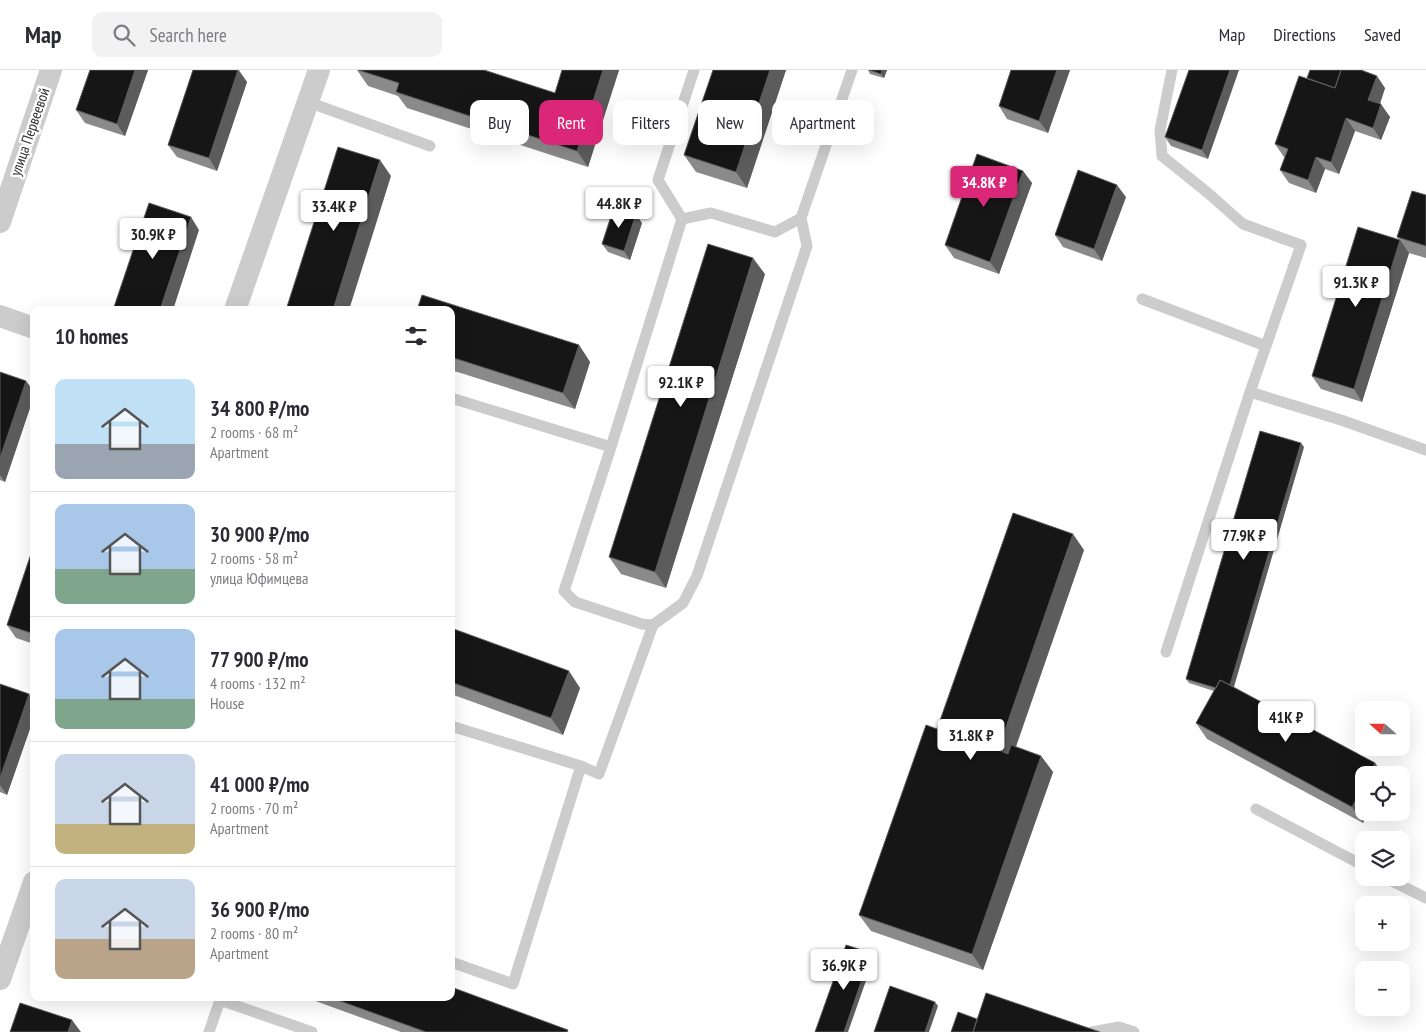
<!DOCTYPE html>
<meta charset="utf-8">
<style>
:root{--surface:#fff;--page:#f2f2f3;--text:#2b2b33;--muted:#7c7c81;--line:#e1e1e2;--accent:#db2777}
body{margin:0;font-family:"PT Sans Narrow",sans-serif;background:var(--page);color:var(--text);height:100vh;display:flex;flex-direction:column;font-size:19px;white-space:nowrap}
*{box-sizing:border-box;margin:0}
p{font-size:16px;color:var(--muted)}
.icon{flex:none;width:28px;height:28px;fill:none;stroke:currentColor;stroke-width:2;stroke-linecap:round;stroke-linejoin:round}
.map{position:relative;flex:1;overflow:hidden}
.panel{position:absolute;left:30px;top:236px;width:425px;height:695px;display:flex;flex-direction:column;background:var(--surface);border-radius:10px;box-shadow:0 5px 20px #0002}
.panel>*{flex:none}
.banner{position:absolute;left:470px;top:30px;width:475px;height:45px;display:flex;gap:10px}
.needle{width:32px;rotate:291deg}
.controls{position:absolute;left:1355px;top:631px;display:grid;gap:10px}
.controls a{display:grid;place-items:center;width:55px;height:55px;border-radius:10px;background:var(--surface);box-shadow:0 5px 20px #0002;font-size:25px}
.price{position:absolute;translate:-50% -42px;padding:0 11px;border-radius:5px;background:#fff;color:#222;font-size:16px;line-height:32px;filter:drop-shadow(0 1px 2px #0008)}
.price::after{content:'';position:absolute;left:50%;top:30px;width:15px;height:11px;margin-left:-8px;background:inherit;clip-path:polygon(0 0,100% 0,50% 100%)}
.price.active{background:var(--accent);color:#fff}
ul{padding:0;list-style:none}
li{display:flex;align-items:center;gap:15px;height:125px;padding:0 25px}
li+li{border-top:1px solid var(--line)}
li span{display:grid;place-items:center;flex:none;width:140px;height:100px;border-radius:10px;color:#555}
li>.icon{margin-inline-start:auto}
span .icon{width:60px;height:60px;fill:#fffc;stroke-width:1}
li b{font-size:21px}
h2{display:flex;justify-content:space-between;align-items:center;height:60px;padding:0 25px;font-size:21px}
.chip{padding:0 18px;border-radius:10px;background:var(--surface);box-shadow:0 5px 20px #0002;font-size:18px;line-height:45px}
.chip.active{background:var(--accent);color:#fff}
header{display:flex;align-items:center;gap:30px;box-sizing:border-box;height:70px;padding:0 25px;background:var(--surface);border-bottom:1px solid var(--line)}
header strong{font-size:24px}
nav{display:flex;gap:28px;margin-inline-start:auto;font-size:18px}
.search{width:350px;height:45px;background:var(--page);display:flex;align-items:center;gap:12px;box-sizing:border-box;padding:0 18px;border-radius:10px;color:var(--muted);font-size:19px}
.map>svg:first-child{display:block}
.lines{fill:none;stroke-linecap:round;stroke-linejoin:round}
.lane{stroke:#ccc;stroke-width:11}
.street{stroke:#ccc;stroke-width:22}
.wall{fill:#8a8a8a}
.shaded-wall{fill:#5c5c5c}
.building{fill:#161616;stroke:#5c5c5c}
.labels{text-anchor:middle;stroke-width:5;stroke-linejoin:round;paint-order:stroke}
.street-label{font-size:15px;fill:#2f2f2f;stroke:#fff}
</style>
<header>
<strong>Map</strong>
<div class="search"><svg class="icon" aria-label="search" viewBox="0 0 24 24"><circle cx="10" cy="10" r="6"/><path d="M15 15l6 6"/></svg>Search here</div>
<nav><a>Map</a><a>Directions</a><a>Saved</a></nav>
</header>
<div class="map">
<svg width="1426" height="962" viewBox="0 0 1426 962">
<rect width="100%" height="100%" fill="#fff"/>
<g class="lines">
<path class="lane" d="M308,32L430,76
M682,149L658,110L694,0
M682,149L711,143L775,162L801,148
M1142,229L1266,276
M1250,322L1341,350L1426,380
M451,328L611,377L682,149
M611,377L564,521L575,532L642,554L653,555
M1166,582L1250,322L1301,175L1243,154L1208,123L1162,86L1160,60L1172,0
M451,656L581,696L599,704L653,555L683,533L697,506L807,176L801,148L852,0
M1256,739L1364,796
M1386,808L1426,828
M451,892L513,914L581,696
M209,962L220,930L312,962
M1092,962L1119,957L1134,962"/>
<path class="street" d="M0,152L51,0
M235,240L319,0
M0,246L34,258
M0,909L34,812"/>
</g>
<path class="wall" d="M90,0H148L125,66L85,53L76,40Z
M193,0H239L247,12L217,101L177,87L168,75Z
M357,0L555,23L562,0H619L588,97L407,38L398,26L368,16Z
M713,0H786L747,118L696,102L684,85Z
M868,0H887L884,8L870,4Z
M1011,0H1070L1048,63L1007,49L999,36Z
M1189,0L1208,89L1171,76L1165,67Z
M1307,8L1385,18L1380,34L1390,47L1381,70L1355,61L1339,104L1325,99L1316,123L1289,113L1280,100L1285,87H1284L1275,74Z
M1023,101L1032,113L999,204L954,188L945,175Z
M1426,125V188L1409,183L1362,332L1321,319L1312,306L1400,170L1397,167Z
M1126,127L1102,191L1063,177L1055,165Z
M642,153L630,190L608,182L602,174Z
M765,204L666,518L621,504L609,487Z
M451,240L579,275L590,292L575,339L451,300Z
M0,302L26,311L34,322V326L5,412L0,410Z
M1304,377L1234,617L1375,693L1384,705H1364L1363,753L1207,669L1196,653L1214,621L1189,613L1186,609Z
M34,475V574L16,568L7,555Z
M1084,480L1016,677L1041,686L1053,702L983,900L871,861L859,845L937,659Z
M451,558L580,618L563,665L451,624Z
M0,614L29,624L34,631V647L7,725L0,722Z
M307,928H451L569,962H401Z"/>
<path class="shaded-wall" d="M135,0H148L125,66L117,54Z
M238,0L247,12L217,101L209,88Z
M603,0H619L588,97L577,81Z
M770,0H786L747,118L736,102Z
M882,0H887L884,8L881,4Z
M1057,0H1070L1048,63L1039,51Z
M1230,0H1239L1208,89L1202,80Z
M1377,6L1385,18L1377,42L1368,30Z
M1381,34L1390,47L1381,70L1373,58Z
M1346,48L1355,61L1339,104L1331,92Z
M1316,87L1325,99L1316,123L1308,110Z
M380,90L391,106L349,240H333Z
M1023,101L1032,113L999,204L990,192Z
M1117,115L1126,127L1102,191L1094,179Z
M636,144L642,153L630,190L624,181Z
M191,147L199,160L173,240H160Z
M1400,170L1409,183L1362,332L1354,319Z
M753,188L765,204L666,518L655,502Z
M579,275L590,292L575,339L563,323Z
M26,311L34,322V326L5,412L0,405V388Z
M1301,373L1304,377L1231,626L1228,622Z
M1073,464L1084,480L1009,696L998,680Z
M569,601L580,618L563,665L551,648Z
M29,624L34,631V647L7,725L0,715V708Z
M1041,686L1053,702L983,900L972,884Z
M1375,693L1384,705H1369Z
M1364,715V742H1369L1363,753L1352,737Z
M871,883L874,888L848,962H844Z
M935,932L938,936L929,962H925Z
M72,950L81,962H68Z"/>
<path class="building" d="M90,0H135L117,54L76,40Z
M193,0H238L209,88L168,75Z
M358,0H484L555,23L562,0H603L577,81L396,22L399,13Z
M713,0H770L736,102L684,85Z
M869,0H882L881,4Z
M1011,0H1057L1039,51L999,36Z
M1189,0H1230L1202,80L1165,67Z
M1310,0H1341L1335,18L1307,8Z
M1341,0H1361L1377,6L1368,30L1381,34L1373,58L1346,48L1331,92L1316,87L1308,110L1280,100L1288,79L1275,74L1299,6L1335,18Z
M338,77L380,90L333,240H286Z
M977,84L1023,101L990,192L945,175Z
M1078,100L1117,115L1094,179L1055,165Z
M1412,121L1426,125V176L1397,167Z
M149,133L191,147L160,240H113Z
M614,137L636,144L624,181L602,174Z
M1358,157L1400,170L1354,319L1312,306Z
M708,174L753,188L655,502L609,487Z
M422,225L579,275L563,323L451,287V240H417Z
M0,302L26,311L0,388Z
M1260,361L1301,373L1230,615L1220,610L1216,618L1186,609Z
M1013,443L1073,464L998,680L1008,684L1011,675L1041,686L972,884L859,845L926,655L937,659Z
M34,475V564L7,555Z
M451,558L569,601L551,648L451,612Z
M1220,610L1375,693L1369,705H1364V715L1352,737L1196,653Z
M0,614L29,624L0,708Z
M846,875L871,883L844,962H815Z
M890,916L935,932L925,962H874Z
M451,917L568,960L567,962H426L332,928H451Z
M986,923L1100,962H973Z
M20,933L72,950L68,962H10Z
M958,942L977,949L973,962H951Z"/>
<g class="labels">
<g class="street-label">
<text transform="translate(30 62) rotate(-71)" y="5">улица Первеевой</text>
</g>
</g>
</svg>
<div class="controls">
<a><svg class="needle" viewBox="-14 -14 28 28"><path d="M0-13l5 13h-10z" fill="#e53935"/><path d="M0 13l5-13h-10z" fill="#7c7c81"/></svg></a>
<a><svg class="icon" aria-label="locate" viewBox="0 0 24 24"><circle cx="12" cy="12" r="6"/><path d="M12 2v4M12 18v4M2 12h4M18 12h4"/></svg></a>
<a><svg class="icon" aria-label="layers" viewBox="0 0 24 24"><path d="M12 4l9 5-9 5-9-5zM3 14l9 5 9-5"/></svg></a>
<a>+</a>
<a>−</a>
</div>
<b class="price active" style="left:984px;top:138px">34.8K ₽</b>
<b class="price" style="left:619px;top:159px">44.8K ₽</b>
<b class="price" style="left:334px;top:162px">33.4K ₽</b>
<b class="price" style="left:153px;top:190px">30.9K ₽</b>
<b class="price" style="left:1356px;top:238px">91.3K ₽</b>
<b class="price" style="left:681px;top:338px">92.1K ₽</b>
<b class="price" style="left:1244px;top:491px">77.9K ₽</b>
<b class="price" style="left:1286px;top:673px">41K ₽</b>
<b class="price" style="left:971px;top:691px">31.8K ₽</b>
<b class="price" style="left:844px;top:921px">36.9K ₽</b>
<div class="banner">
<a class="chip">Buy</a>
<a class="chip active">Rent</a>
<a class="chip">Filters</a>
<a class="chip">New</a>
<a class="chip">Apartment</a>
</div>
<section class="panel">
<h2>10 homes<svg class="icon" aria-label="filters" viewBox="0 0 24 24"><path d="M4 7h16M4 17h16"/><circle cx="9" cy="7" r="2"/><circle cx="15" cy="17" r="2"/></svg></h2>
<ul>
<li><span style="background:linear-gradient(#bfe0f5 65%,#9aa5b1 0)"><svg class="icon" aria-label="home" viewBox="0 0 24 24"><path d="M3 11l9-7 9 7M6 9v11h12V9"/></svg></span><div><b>34 800 ₽/mo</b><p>2 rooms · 68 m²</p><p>Apartment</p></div></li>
<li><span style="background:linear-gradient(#a9c7e8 65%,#7fa58c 0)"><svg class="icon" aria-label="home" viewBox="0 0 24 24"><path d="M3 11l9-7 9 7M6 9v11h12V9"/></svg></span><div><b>30 900 ₽/mo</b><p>2 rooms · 58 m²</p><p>улица Юфимцева</p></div></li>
<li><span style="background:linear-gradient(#a9c7e8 70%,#7fa58c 0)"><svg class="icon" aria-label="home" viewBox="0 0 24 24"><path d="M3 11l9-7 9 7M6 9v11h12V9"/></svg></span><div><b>77 900 ₽/mo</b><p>4 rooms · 132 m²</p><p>House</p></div></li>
<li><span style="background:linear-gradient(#c9d6e8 70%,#c2b280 0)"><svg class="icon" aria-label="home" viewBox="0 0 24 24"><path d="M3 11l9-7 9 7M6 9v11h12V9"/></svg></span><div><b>41 000 ₽/mo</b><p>2 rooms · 70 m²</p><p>Apartment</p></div></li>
<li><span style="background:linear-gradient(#c9d6e8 60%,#b9a48a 0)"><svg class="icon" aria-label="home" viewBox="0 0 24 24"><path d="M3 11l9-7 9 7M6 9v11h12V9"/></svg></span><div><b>36 900 ₽/mo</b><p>2 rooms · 80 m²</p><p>Apartment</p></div></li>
</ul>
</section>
</div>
